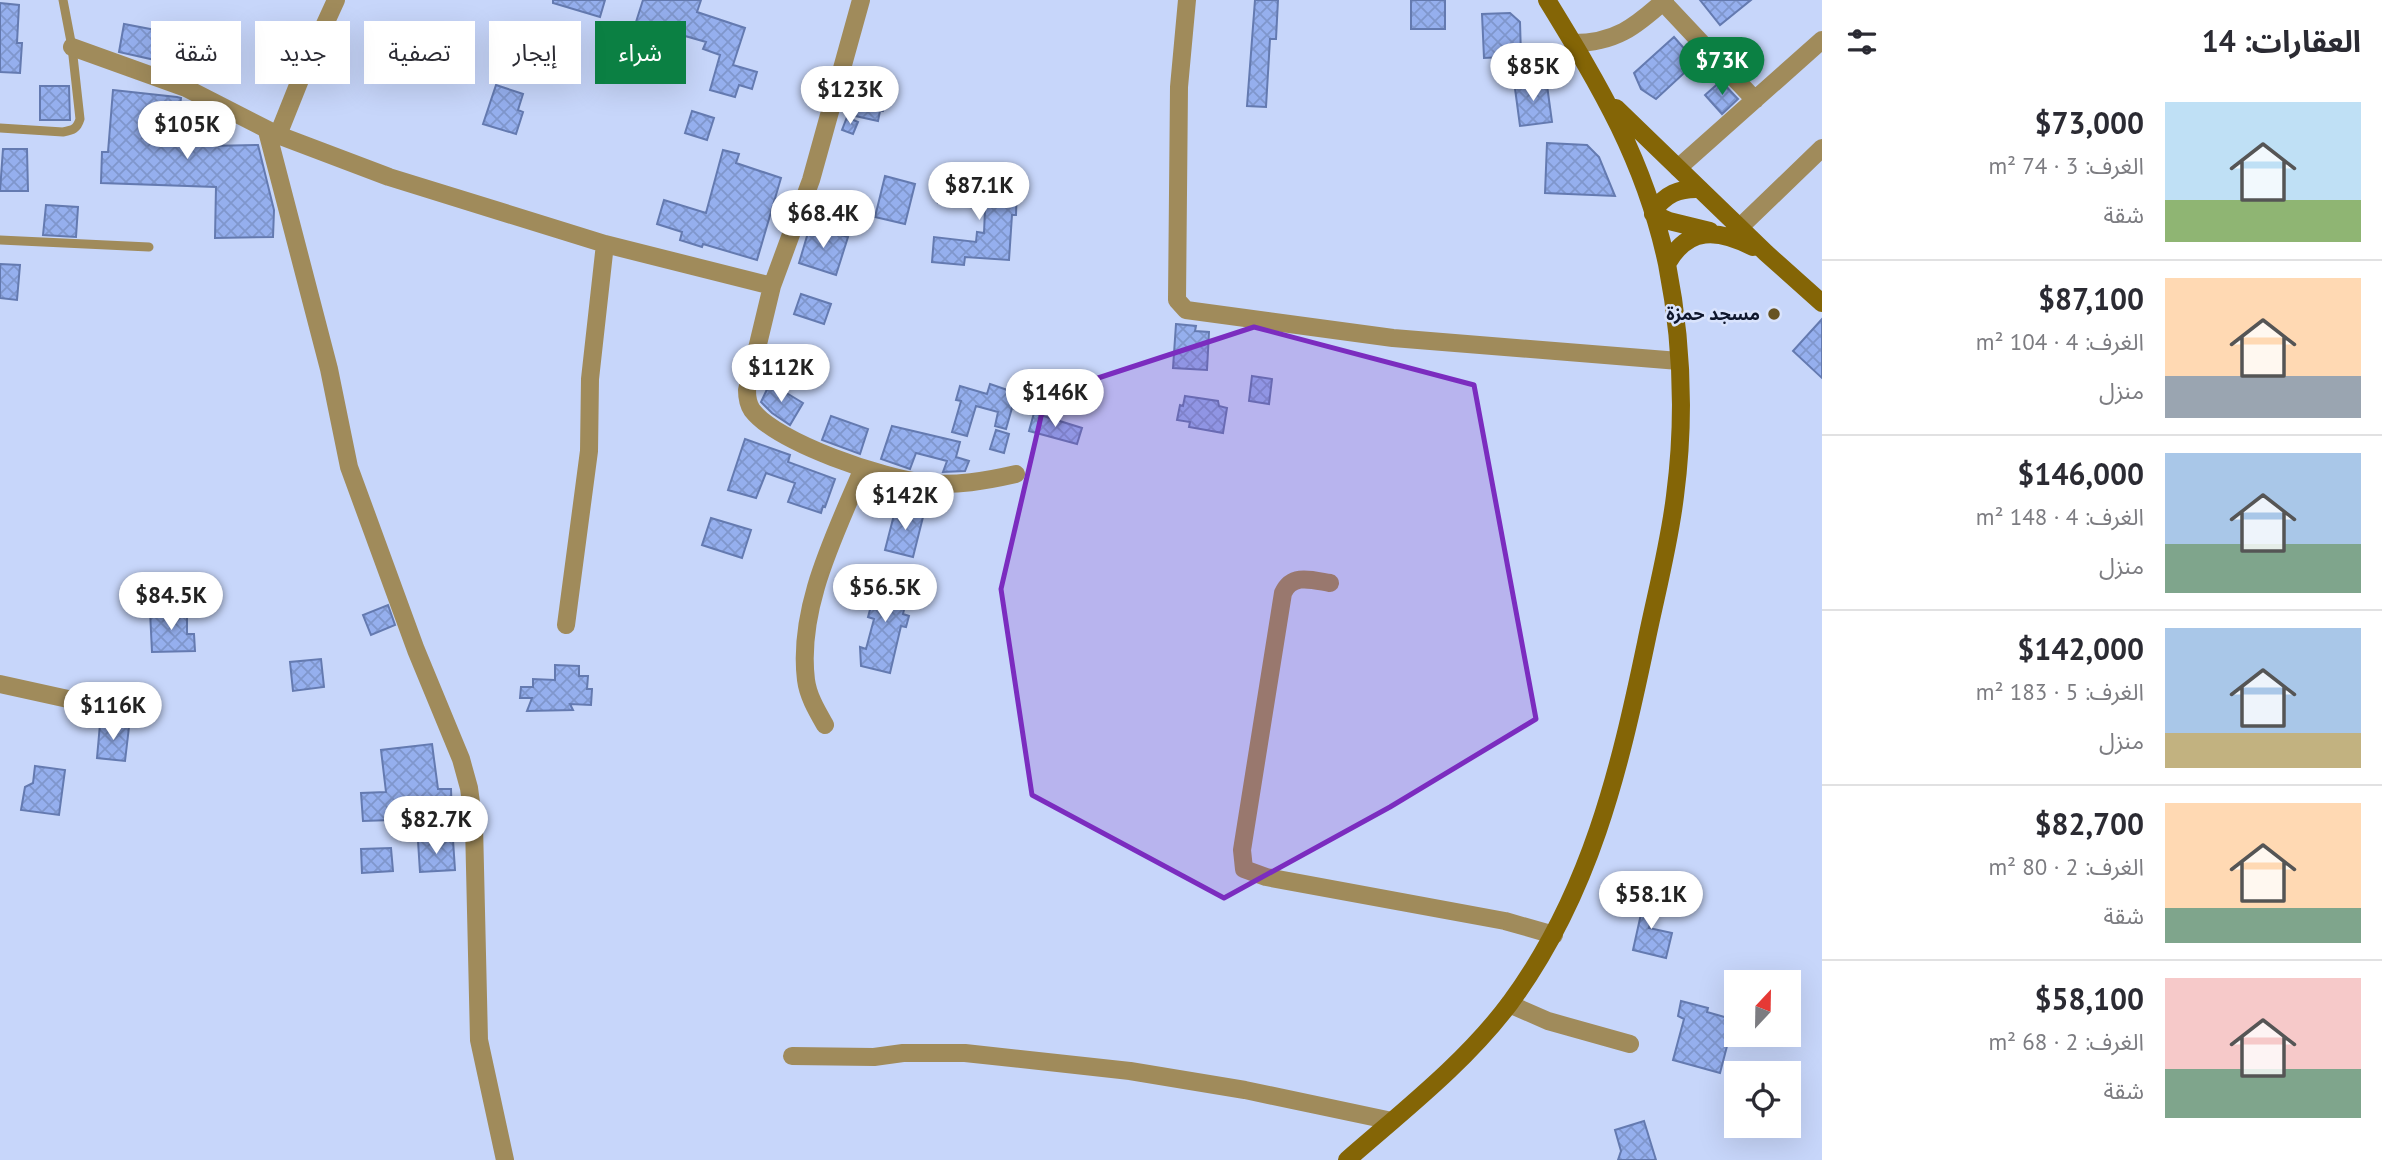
<!DOCTYPE html>
<html lang="ar">
<meta charset="utf-8">
<style>
:root{--surface:#fff;--page:#f2f2f3;--text:#2b2b33;--muted:#7c7c81;--line:#e1e1e2;--accent:#0b8043}
body{margin:0;font-family:"PT Sans","Noto Sans Arabic",sans-serif;background:var(--page);color:var(--text);direction:rtl;height:100vh;display:flex;flex-direction:column;font-size:26px;white-space:nowrap}
*{box-sizing:border-box;margin:0}
p{font-size:23px;color:var(--muted)}
.icon{flex:none;width:38px;height:38px;fill:none;stroke:currentColor;stroke-width:2;stroke-linecap:round;stroke-linejoin:round}
.map{position:relative;flex:1;overflow:hidden;direction:ltr}
.details{display:flex;flex-direction:column;background:var(--surface);width:560px}
.details>*{flex:none}
.guide{position:absolute;left:21px;top:21px;width:665px;height:63px;direction:rtl;display:flex;gap:14px}
.needle{width:46px;rotate:22deg}
.fabs{position:absolute;left:1724px;top:970px;display:grid;gap:14px}
.fabs a{display:grid;place-items:center;width:77px;height:77px;border-radius:0px;background:var(--surface);box-shadow:0 7px 28px #0002;font-size:35px}
.price{position:absolute;translate:-50% -60px;padding:0 16px;border-radius:24px;background:#fff;color:#222;font-size:23px;line-height:46px;filter:drop-shadow(0 2px 4px #0008)}
.price::after{content:'';position:absolute;left:50%;top:42px;width:21px;height:16px;margin-left:-10px;background:inherit;clip-path:polygon(0 0,100% 0,50% 100%)}
.price.selected{background:var(--accent);color:#fff}
ul{padding:0;list-style:none}
li{display:flex;align-items:center;gap:21px;height:175px;padding:0 21px}
li+li{border-top:2px solid var(--line)}
li span{display:grid;place-items:center;flex:none;width:196px;height:140px;border-radius:0px;color:#555}
li>.icon{margin-inline-start:auto}
span .icon{width:84px;height:84px;fill:#fffc;stroke-width:1}
li b{font-size:30px}
h2{display:flex;justify-content:space-between;align-items:center;height:84px;padding:0 21px;font-size:30px}
.pill{padding:0 24px;border-radius:0px;background:var(--surface);box-shadow:0 7px 28px #0002;font-size:24px;line-height:63px}
.pill.selected{background:var(--accent);color:#fff}
main{display:flex;flex:1;min-height:0}
.map>svg:first-child{display:block}
.building{fill:url(#building-cross-hatch);stroke:#647ab0;stroke-width:2}
.lines{fill:none;stroke-linecap:round;stroke-linejoin:round}
.lane{stroke:#a08b5b;stroke-width:9}
.street{stroke:#a08b5b;stroke-width:18}
.secondary{stroke:#846506;stroke-width:18}
.marked{fill:#7b2cbf;fill-opacity:0.2;stroke:#7b2cbf;stroke-width:5;stroke-linejoin:round}
.poi-dot{fill:#675321;stroke:#d9e3fc;stroke-width:2.5}
.labels{text-anchor:middle;stroke-width:5;stroke-linejoin:round;paint-order:stroke}
.poi-label{font-size:18px;font-weight:bold;fill:#0f172c;stroke:#d9e3fc;text-anchor:end}
</style>
<main>
<section class="details">
<h2>العقارات: 14<svg class="icon" aria-label="filters" viewBox="0 0 24 24"><path d="M4 7h16M4 17h16"/><circle cx="9" cy="7" r="2"/><circle cx="15" cy="17" r="2"/></svg></h2>
<ul>
<li><span style="background:linear-gradient(#bfe0f5 70%,#8fb573 0)"><svg class="icon" aria-label="home" viewBox="0 0 24 24"><path d="M3 11l9-7 9 7M6 9v11h12V9"/></svg></span><div><b>$73,000</b><p>الغرف: 3 · 74 m²</p><p>شقة</p></div></li>
<li><span style="background:linear-gradient(#ffd9b3 70%,#9aa5b1 0)"><svg class="icon" aria-label="home" viewBox="0 0 24 24"><path d="M3 11l9-7 9 7M6 9v11h12V9"/></svg></span><div><b>$87,100</b><p>الغرف: 4 · 104 m²</p><p>منزل</p></div></li>
<li><span style="background:linear-gradient(#a9c7e8 65%,#7fa58c 0)"><svg class="icon" aria-label="home" viewBox="0 0 24 24"><path d="M3 11l9-7 9 7M6 9v11h12V9"/></svg></span><div><b>$146,000</b><p>الغرف: 4 · 148 m²</p><p>منزل</p></div></li>
<li><span style="background:linear-gradient(#a9c7e8 75%,#c2b280 0)"><svg class="icon" aria-label="home" viewBox="0 0 24 24"><path d="M3 11l9-7 9 7M6 9v11h12V9"/></svg></span><div><b>$142,000</b><p>الغرف: 5 · 183 m²</p><p>منزل</p></div></li>
<li><span style="background:linear-gradient(#ffd9b3 75%,#7fa58c 0)"><svg class="icon" aria-label="home" viewBox="0 0 24 24"><path d="M3 11l9-7 9 7M6 9v11h12V9"/></svg></span><div><b>$82,700</b><p>الغرف: 2 · 80 m²</p><p>شقة</p></div></li>
<li><span style="background:linear-gradient(#f6c9c9 65%,#7fa58c 0)"><svg class="icon" aria-label="home" viewBox="0 0 24 24"><path d="M3 11l9-7 9 7M6 9v11h12V9"/></svg></span><div><b>$58,100</b><p>الغرف: 2 · 68 m²</p><p>شقة</p></div></li>
</ul>
</section>
<div class="map">
<svg width="1822" height="1160" viewBox="0 0 1822 1160">
<defs>
<pattern id="building-cross-hatch" width="8" height="8" patternUnits="userSpaceOnUse" patternTransform="scale(1.75)"><rect width="8" height="8" fill="#95afee"/><path d="M0 0l8 8M0 8l8-8" fill="none" stroke="#7f96cc"/></pattern>
</defs>
<rect width="100%" height="100%" fill="#c7d6fa"/>
<path class="building" d="M553,0H605L600,17L553,3Z
M643,0H701L697,12L745,28L733,65L757,72L752,89L739,85L735,97L710,90L720,55L703,49L706,42L636,22Z
M1255,0H1278L1276,39H1270L1266,107L1247,106Z
M1411,0H1445V29H1411Z
M1700,0H1751L1720,25Z
M0,3L19,5L17,43H22L20,73L0,72Z
M1510,13L1520,22L1521,56L1484,58L1482,14Z
M167,23L225,31L221,66L156,57L155,60L119,52L124,24L166,32Z
M398,31L442,43L432,79L395,69L398,55L392,53Z
M1674,37L1696,62L1656,99L1641,89L1634,73Z
M1529,79L1543,85H1547L1552,122L1520,126L1514,81Z
M1721,81L1738,99L1722,114L1705,95Z
M862,84L888,90L883,111H880L878,121L855,116Z
M496,85L523,94L518,110L523,112L516,134L483,124Z
M40,86H69L70,120H40Z
M113,90L177,97L181,98L180,106L197,107L209,112L208,146L258,145L274,210L273,237L215,238L216,187L101,183L102,152H108Z
M692,111L714,118L707,140L685,133Z
M847,117L858,122L853,134L842,130Z
M1547,143L1587,145L1599,157L1615,196L1545,193Z
M3,149H27L28,191H0Z
M723,150L739,154L736,163L781,178L757,260L703,244L702,247L680,240L682,232L657,224L664,200L706,213Z
M885,176L915,184L905,224L875,217Z
M940,182L987,187V182L1017,184L1016,215H1012L1009,260L965,257L964,265L932,262L934,237L976,242L977,232L984,233L985,209L938,203Z
M46,205L78,207L76,237L43,235Z
M810,226L848,237L836,275L799,263Z
M0,264L20,265L17,300L0,298Z
M801,294L831,304L824,324L794,314Z
M1822,319V378L1793,351Z
M1176,324L1196,326L1195,331L1209,332L1207,370L1173,368Z
M1252,376L1272,379L1269,404L1249,401Z
M770,383L803,403L790,425L772,413L761,402Z
M990,384L1028,397L1025,411L1012,408L1006,429L995,426L998,412L976,406L967,436L952,432L961,401L956,400L960,386L987,394Z
M1185,396L1218,401L1219,406L1227,408L1223,433L1189,427L1190,422L1177,420L1180,405L1183,406Z
M1034,413L1082,428L1077,444L1029,431Z
M831,416L868,429L860,454L822,440Z
M892,426L960,442L956,457L969,461L965,471L943,472L947,461L916,453L910,469L881,459Z
M996,430L1009,434L1004,453L990,449Z
M745,439L790,455L788,462L835,479L825,507L823,506L821,513L788,502L795,483L766,473L756,498L728,490Z
M896,507L924,513L913,557L885,550Z
M711,518L751,530L742,558L702,545Z
M879,576L910,584L903,614L909,616L906,627L901,626L890,673L861,666L860,647L866,649L874,619L868,617Z
M388,605L395,625L371,635L363,615Z
M187,610V634H194L195,651L152,652L150,611Z
M321,659L324,687L293,691L290,662Z
M555,665L579,666V676H588L587,689H592L591,705L570,704L573,710L527,711L532,698H520L521,687H533V679L555,680Z
M100,724L129,727L125,761L97,758Z
M432,744L438,789H451L452,818L363,821L361,793L386,792L381,750Z
M35,766L65,770L59,815L21,810L25,787L33,783Z
M453,840L455,870L420,872L418,841Z
M391,848L393,871L362,873L361,849Z
M1644,892L1657,896L1649,928L1672,933L1666,958L1633,950L1643,905L1641,904Z
M1681,1001L1708,1008L1707,1012L1728,1018V1021L1733,1023L1720,1073L1673,1060L1684,1019L1678,1016Z
M1644,1121L1656,1160H1618L1621,1151L1615,1130Z"/>
<g class="lines">
<path class="lane" d="M0,128L63,132C73,130 77,129 80,119L72,47L63,0
M0,240L149,247"/>
<path class="street" d="M336,0L304,70L278,135L389,177L605,244L772,286
M861,0L811,180L772,286L747,390C747,398 748,404 752,410C777,443 885,479 925,483C957,486 985,481 1016,474
M1187,0L1179,87L1177,300L1186,310L1393,338L1679,361
M1663,2L1755,100
M1573,43C1615,43 1635,27 1665,0
M72,47L186,88L278,135
M267,131L329,369L349,467L416,650L461,759L469,788L474,825L479,1040L505,1160
M1678,168L1822,40
M1739,228L1822,148
M1330,583C1312,580 1292,573 1283,593L1242,850L1244,869L1266,877L1505,921L1554,935
M566,625L589,451L590,379L605,244
M0,684L118,710
M825,725C817,711 808,696 806,680C797,607 836,533 863,468
M1509,1004L1548,1021L1630,1044
M792,1056L874,1057L903,1053H965L1130,1071L1245,1090L1392,1121"/>
<path class="secondary" d="M1616,108L1766,253L1822,303
M1653,212C1665,194 1679,188 1700,189
M1653,214L1669,221L1710,231
M1667,264C1688,226 1718,229 1753,247
M1347,1160C1403,1111 1465,1063 1510,1003C1590,894 1619,772 1646,643C1656,594 1669,546 1675,496C1685,420 1682,340 1667,264C1645,161 1601,88 1547,0"/>
</g>
<path class="marked" d="M1254,327L1474,385L1536,719L1390,807L1224,898L1032,795L1001,589L1046,395Z"/>
<circle class="poi-dot" cx="1774" cy="314" r="7"/>
<g class="labels">
<g class="poi-label">
<text x="1760" y="320">مسجد حمزة</text>
</g>
</g>
</svg>
<div class="fabs">
<a><svg class="needle" viewBox="-14 -14 28 28"><path d="M0-13l5 13h-10z" fill="#e53935"/><path d="M0 13l5-13h-10z" fill="#7c7c81"/></svg></a>
<a><svg class="icon" aria-label="locate" viewBox="0 0 24 24"><circle cx="12" cy="12" r="6"/><path d="M12 2v4M12 18v4M2 12h4M18 12h4"/></svg></a>
</div>
<b class="price selected" style="left:1722px;top:97px">$73K</b>
<b class="price" style="left:1533px;top:103px">$85K</b>
<b class="price" style="left:850px;top:126px">$123K</b>
<b class="price" style="left:187px;top:161px">$105K</b>
<b class="price" style="left:979px;top:222px">$87.1K</b>
<b class="price" style="left:823px;top:250px">$68.4K</b>
<b class="price" style="left:781px;top:404px">$112K</b>
<b class="price" style="left:1055px;top:429px">$146K</b>
<b class="price" style="left:905px;top:532px">$142K</b>
<b class="price" style="left:885px;top:624px">$56.5K</b>
<b class="price" style="left:171px;top:632px">$84.5K</b>
<b class="price" style="left:113px;top:742px">$116K</b>
<b class="price" style="left:436px;top:856px">$82.7K</b>
<b class="price" style="left:1651px;top:931px">$58.1K</b>
<div class="guide">
<a class="pill selected">شراء</a>
<a class="pill">إيجار</a>
<a class="pill">تصفية</a>
<a class="pill">جديد</a>
<a class="pill">شقة</a>
</div>
</div>
</main>
